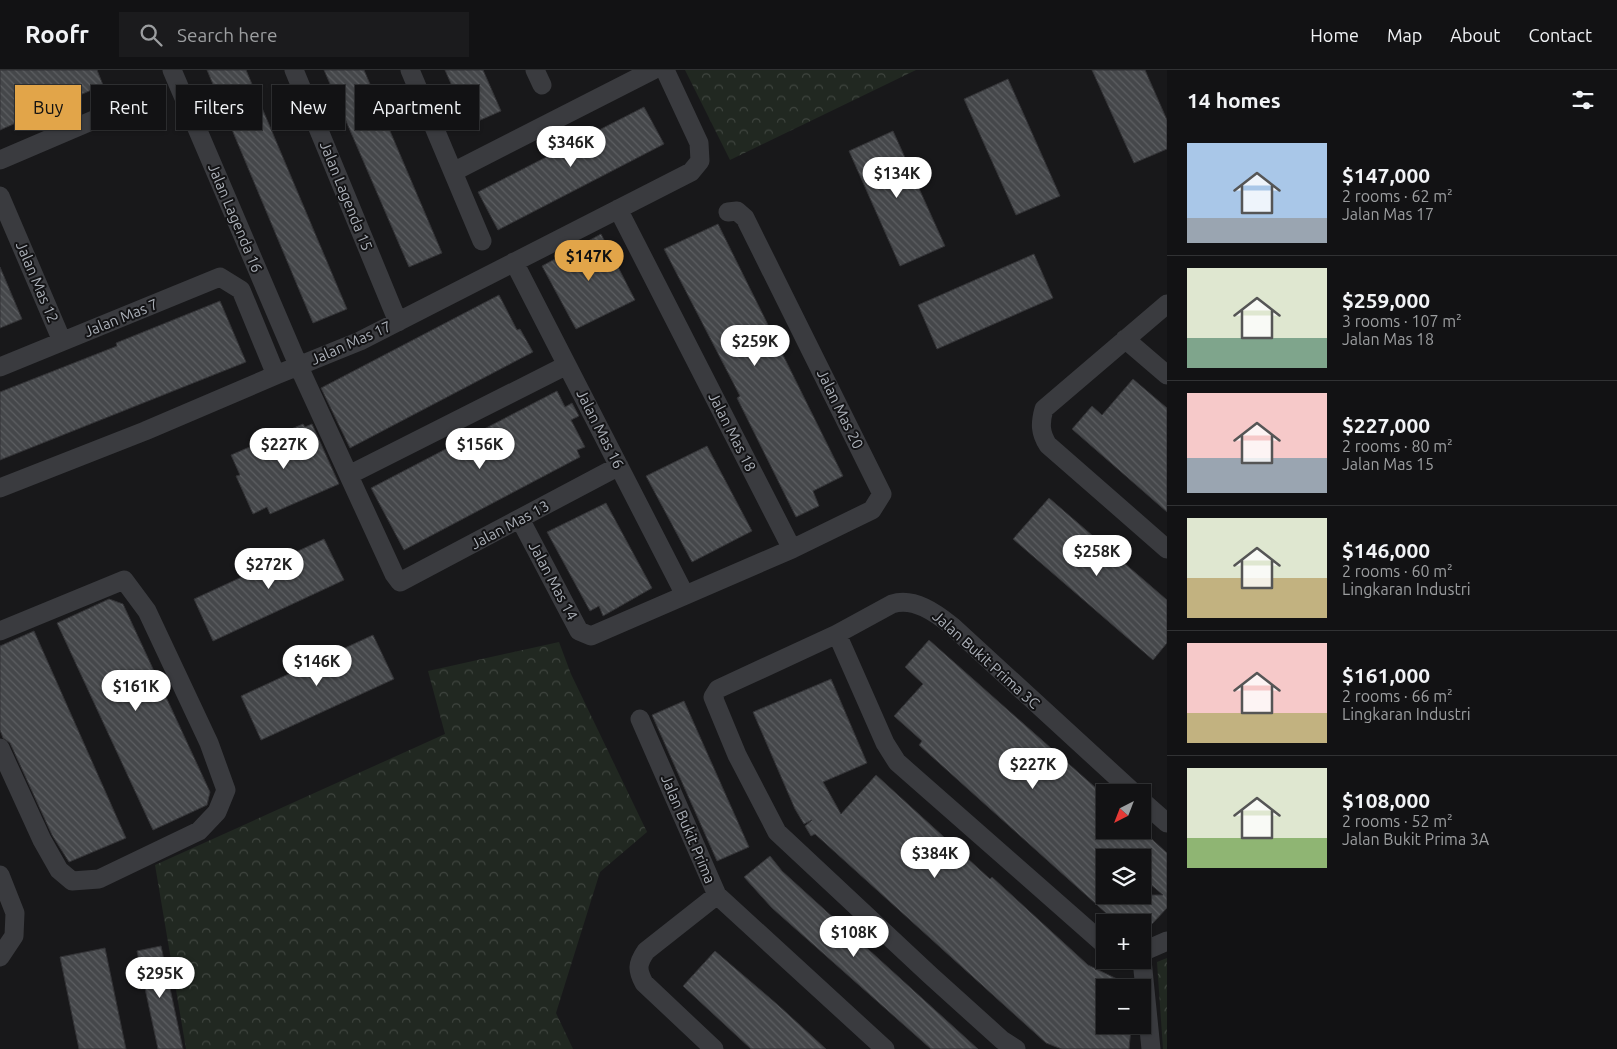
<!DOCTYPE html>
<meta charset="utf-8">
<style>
:root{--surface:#121214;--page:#1b1b1d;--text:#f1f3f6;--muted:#9c9ea0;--line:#313234;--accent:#e2a549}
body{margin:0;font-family:Ubuntu,sans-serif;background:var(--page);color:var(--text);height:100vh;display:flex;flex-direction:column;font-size:19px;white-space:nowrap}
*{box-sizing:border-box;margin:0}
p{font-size:16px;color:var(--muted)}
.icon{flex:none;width:28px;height:28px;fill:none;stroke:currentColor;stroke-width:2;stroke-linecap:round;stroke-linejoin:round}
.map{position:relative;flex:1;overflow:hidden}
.panel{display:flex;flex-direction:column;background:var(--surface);width:450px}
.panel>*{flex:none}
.hud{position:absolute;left:15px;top:15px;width:475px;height:45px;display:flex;gap:10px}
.needle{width:32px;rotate:222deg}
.controls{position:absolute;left:1096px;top:714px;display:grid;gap:10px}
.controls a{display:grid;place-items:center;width:55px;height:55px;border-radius:0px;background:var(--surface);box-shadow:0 1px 4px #0004,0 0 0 1px var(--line);font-size:25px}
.price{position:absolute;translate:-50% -42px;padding:0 11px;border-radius:18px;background:#fff;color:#222;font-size:16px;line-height:32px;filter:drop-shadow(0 1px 2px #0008)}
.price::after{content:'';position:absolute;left:50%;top:30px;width:15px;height:11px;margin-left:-8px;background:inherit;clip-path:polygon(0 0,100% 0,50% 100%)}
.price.active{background:var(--accent);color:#111}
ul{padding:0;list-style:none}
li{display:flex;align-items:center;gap:15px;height:125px;padding:0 20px}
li+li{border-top:1px solid var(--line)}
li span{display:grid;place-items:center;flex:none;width:140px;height:100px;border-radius:0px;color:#555}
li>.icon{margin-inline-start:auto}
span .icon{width:60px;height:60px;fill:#fffc;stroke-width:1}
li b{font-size:21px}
h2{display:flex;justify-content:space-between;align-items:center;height:60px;padding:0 20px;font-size:21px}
.pill{padding:0 18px;border-radius:0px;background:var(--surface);box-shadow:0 1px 4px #0004,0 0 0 1px var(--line);font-size:18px;line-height:45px}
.pill.active{background:var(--accent);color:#111}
header{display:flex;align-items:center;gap:30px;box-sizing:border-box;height:70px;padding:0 25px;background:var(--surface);border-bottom:1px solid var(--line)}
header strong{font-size:24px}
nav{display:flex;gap:28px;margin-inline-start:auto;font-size:18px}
.search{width:350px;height:45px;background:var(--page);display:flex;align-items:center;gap:12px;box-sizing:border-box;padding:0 18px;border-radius:0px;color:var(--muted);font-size:19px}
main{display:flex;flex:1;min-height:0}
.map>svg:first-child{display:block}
.forest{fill:url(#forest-crowns)}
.building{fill:url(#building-back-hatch);stroke:#333336;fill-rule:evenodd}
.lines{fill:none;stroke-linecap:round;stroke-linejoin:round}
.minor{stroke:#3a3b3f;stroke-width:19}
.labels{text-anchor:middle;stroke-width:4;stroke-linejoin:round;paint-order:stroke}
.street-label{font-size:15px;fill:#acb1b9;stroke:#131315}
</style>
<header>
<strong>Roofr</strong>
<div class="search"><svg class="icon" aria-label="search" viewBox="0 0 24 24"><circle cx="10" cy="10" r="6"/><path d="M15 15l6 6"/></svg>Search here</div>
<nav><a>Home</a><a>Map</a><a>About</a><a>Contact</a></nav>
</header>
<main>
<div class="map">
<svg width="1167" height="979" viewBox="0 0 1167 979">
<defs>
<pattern id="forest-crowns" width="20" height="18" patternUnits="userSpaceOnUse" patternTransform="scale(1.25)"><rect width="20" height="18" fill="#212821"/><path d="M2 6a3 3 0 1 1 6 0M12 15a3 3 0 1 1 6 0" fill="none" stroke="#3f453f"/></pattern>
<pattern id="building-back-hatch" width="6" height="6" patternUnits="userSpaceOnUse" patternTransform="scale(1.25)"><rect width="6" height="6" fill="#45474a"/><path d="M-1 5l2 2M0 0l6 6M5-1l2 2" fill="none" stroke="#5d5f62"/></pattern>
</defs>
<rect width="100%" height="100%" fill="#18181a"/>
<path class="forest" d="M685,0H916L730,90Z
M559,572L571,604L647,762L600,802L556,943L573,979H186L155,795L445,664L428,601Z
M1167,888V979H1163L1157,892Z"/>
<path class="building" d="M0,0H97L103,15L0,60Z
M207,0H246L347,239L313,253Z
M324,0H364L442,183L409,197Z
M445,0H483L501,41L469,55Z
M1092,0H1145L1167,50V79L1134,93Z
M1008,9L1060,126L1016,145L964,29Z
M644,37L664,74L498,160L478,122Z
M893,61L945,176L900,196L849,81Z
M718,154L843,406L813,421L819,436L796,447L737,328L740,326L664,179Z
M601,164L635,230L576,259L542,196Z
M1034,184L1053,228L937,279L918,235Z
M0,197L22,249L0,258Z
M499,225L517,260L520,259L533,282L350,378L321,318Z
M220,231L246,292L0,390V322L117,276L116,273Z
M1133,309L1167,338V442L1072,359L1092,336L1102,345Z
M557,321L565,337L572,333L579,346L571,350L585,377L577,380L580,387L404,480L371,418Z
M303,354L305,357L312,354L339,414L270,444L267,437L253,444L236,406L240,405L231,385L259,373L258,370L275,362L277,365Z
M707,376L752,461L692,492L646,406Z
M1049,428L1167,530V573L1153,590L1013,469Z
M606,433L652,518L603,546L599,536L590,541L547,462Z
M324,469L344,510L213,571L194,529Z
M109,529L123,534L210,722L207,735L153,760L57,553Z
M34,561L126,768L69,792L52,765L10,673L3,668L0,660V576Z
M373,565L394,609L261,670L241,626Z
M929,570L1105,726V760H1142L1167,783V838L1152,854L1143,846L1136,852H1116L919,675L922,671L894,646L923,614L905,597ZM1105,788H1142V807L1163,825H1105Z
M831,609L867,693L823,712L841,744L876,705L990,809L992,807L1088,895L1117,909L1115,918H1105V955L1131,958L1129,979H1062L1046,973L815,764L811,766L805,756L812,750L804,754L795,739L753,642Z
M684,631L749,777L717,791L652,645Z
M770,786L782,801L978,979H931L772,838L744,807Z
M161,876L183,979H158L137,881Z
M105,878L126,979H79L60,887Z
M715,881L778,935L826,979H751L683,916Z"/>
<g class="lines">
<path class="minor" d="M172,0L299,297L394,504L400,512L619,396
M294,0L398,252
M410,0L482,171
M535,0L542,15
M0,90L117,40L122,35
M453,102L653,0
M0,126L62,271
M618,139L792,479
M514,192L685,525
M1167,234L1044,339C1040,353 1040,363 1048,375L1167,479
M1125,269L1167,305
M0,297L220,207L241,220L276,305
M349,405L567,295
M0,418L145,361L276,305L360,271L691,102L700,91L699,73L665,0
M520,449L579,561L591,566L792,479L872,440L882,424L745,148L737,141L728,142
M0,561L124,510L147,541L209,673L226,720L217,742L199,761L99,809L72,811L59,800L42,770L0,678
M837,564L885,673L897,692L1105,875
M640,649L717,825L885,979
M1142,731L1167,753
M0,805L15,843L14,866L0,887
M1142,882L1167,871
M1142,890L1151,979
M714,979L644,913C637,900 637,894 646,881L717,825
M1016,979L1002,970L930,905L777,762L737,685L713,627L718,619L837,564L892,534C914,527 936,543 952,556L1133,722"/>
</g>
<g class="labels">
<g class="street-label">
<text transform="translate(346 126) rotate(68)" y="5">Jalan Lagenda 15</text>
<text transform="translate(235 148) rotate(67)" y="5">Jalan Lagenda 16</text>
<text transform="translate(37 212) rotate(67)" y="5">Jalan Mas 12</text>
<text transform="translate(121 248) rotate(-22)" y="5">Jalan Mas 7</text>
<text transform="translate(351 273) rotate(-24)" y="5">Jalan Mas 17</text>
<text transform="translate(840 339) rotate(64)" y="5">Jalan Mas 20</text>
<text transform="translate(600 359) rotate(63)" y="5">Jalan Mas 16</text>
<text transform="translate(732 362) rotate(63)" y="5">Jalan Mas 18</text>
<text transform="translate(510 455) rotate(-28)" y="5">Jalan Mas 13</text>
<text transform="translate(553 511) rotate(62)" y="5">Jalan Mas 14</text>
<text transform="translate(986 590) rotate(42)" y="5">Jalan Bukit Prima 3C</text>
<text transform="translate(688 759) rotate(67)" y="5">Jalan Bukit Prima</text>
</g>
</g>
</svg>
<div class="controls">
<a><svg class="needle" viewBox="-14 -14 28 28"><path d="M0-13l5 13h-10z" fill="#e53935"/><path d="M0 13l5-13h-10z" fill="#9c9ea0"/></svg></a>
<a><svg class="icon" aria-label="layers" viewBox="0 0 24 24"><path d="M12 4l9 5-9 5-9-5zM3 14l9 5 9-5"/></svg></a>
<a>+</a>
<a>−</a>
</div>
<b class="price" style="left:571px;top:98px">$346K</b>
<b class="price" style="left:897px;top:129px">$134K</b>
<b class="price active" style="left:589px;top:212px">$147K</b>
<b class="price" style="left:755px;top:297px">$259K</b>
<b class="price" style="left:284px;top:400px">$227K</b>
<b class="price" style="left:480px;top:400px">$156K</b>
<b class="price" style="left:1097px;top:507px">$258K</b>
<b class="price" style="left:269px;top:520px">$272K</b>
<b class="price" style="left:317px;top:617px">$146K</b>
<b class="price" style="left:136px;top:642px">$161K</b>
<b class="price" style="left:1033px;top:720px">$227K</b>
<b class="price" style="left:935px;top:809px">$384K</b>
<b class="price" style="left:854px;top:888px">$108K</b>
<b class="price" style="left:160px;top:929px">$295K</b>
<div class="hud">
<a class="pill active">Buy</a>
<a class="pill">Rent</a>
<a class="pill">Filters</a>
<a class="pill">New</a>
<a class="pill">Apartment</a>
</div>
</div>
<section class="panel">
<h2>14 homes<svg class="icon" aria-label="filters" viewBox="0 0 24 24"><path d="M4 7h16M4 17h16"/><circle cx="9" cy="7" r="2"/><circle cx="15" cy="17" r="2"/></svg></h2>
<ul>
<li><span style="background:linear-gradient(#a9c7e8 75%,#9aa5b1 0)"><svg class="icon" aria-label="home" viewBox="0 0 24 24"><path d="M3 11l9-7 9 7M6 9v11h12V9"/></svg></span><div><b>$147,000</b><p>2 rooms · 62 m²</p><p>Jalan Mas 17</p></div></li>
<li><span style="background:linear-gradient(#dfe7d0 70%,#7fa58c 0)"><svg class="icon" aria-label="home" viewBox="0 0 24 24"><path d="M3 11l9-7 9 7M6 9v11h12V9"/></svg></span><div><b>$259,000</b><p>3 rooms · 107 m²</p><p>Jalan Mas 18</p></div></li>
<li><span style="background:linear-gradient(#f6c9c9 65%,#9aa5b1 0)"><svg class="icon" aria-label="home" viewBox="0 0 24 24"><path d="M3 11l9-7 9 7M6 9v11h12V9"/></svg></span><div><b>$227,000</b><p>2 rooms · 80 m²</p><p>Jalan Mas 15</p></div></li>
<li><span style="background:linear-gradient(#dfe7d0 60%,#c2b280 0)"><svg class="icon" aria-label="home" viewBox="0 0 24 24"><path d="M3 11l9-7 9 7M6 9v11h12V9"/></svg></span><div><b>$146,000</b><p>2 rooms · 60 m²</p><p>Lingkaran Industri</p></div></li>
<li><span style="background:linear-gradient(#f6c9c9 70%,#c2b280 0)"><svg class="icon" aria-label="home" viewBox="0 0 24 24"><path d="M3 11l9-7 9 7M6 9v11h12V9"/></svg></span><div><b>$161,000</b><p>2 rooms · 66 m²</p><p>Lingkaran Industri</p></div></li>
<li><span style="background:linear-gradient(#dfe7d0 70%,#8fb573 0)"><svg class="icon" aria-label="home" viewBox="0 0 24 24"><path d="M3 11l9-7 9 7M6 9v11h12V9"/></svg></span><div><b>$108,000</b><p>2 rooms · 52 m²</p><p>Jalan Bukit Prima 3A</p></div></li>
</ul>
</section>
</main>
